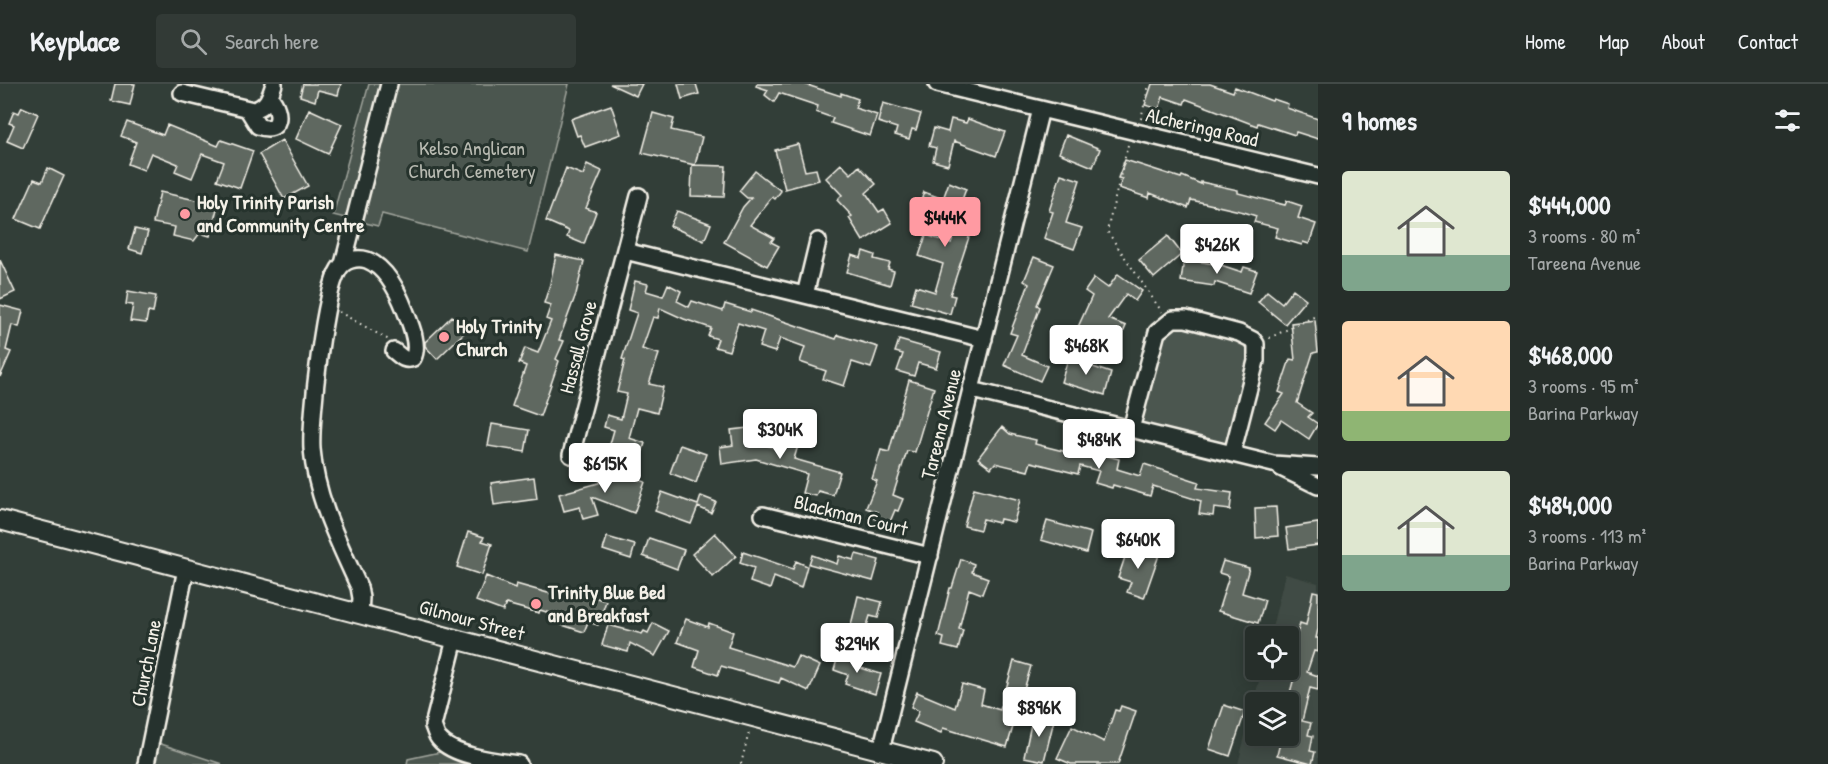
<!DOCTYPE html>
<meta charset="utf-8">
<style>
:root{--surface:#262e2a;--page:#323a36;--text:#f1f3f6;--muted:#a4a8a8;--line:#424a47;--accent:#ff9aa2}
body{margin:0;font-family:"Patrick Hand",sans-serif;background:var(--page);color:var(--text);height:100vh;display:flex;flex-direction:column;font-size:22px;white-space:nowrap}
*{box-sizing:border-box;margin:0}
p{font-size:20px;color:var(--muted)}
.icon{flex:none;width:33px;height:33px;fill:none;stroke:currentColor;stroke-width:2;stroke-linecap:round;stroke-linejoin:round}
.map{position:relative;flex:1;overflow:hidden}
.panel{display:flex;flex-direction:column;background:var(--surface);width:510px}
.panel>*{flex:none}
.fabs{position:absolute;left:1245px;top:542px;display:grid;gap:12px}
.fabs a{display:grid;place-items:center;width:54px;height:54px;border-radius:6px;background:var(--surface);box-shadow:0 3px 15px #0003,0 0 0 2px var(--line);font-size:30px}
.price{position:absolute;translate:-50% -51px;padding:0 14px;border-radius:6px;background:#fff;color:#222;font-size:20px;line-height:39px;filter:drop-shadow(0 2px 3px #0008)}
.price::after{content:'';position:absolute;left:50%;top:36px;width:18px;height:14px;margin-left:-9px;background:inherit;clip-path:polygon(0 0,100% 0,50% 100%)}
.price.selected{background:var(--accent);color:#111}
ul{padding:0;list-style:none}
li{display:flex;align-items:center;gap:18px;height:150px;padding:0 24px}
li span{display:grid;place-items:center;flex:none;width:168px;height:120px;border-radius:6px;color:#555}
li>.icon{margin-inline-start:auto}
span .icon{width:72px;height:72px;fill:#fffc;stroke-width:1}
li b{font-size:26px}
h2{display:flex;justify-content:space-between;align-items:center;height:72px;padding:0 24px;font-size:26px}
header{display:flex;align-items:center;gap:36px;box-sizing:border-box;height:84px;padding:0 30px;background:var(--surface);border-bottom:2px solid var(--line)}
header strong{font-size:28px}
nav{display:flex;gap:33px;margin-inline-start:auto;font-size:21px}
.search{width:420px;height:54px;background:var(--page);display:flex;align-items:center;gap:15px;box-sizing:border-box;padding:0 21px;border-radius:6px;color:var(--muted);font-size:22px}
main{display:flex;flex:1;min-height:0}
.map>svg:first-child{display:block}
.built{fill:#404b44;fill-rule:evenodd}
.green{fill:#4c564f;stroke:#a0a49c;stroke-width:1.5}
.building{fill:#5f6861;stroke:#f4f1e8;stroke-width:1.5}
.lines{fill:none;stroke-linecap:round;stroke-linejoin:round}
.minor-casing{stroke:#f4f1e8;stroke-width:20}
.major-casing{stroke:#f4f1e8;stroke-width:22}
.path{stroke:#f4f1e8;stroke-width:2;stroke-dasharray:1.5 4.5;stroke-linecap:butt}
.minor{stroke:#26332d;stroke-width:15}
.major{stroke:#26332d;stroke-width:18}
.poi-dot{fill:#ff9aa2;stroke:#26332d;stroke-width:2}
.labels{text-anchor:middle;stroke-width:6;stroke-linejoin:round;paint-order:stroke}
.street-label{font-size:20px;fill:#f4f1e8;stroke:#26332d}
.park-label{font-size:20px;fill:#b9bbb2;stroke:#26332d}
.poi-label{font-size:20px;font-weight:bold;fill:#f4f1e8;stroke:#26332d;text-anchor:start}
</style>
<header>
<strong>Keyplace</strong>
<div class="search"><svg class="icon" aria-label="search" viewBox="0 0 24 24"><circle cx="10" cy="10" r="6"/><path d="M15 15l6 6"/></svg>Search here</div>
<nav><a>Home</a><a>Map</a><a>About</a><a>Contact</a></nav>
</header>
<main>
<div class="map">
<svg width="1318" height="680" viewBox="0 0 1318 680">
<rect width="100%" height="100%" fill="#323e38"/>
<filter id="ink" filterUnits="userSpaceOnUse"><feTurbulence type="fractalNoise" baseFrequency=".0167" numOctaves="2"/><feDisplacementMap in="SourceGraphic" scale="12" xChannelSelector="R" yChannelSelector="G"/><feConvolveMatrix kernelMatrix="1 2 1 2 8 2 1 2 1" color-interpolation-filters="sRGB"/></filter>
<g filter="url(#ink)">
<path class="built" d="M1285,490L1318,499V680H1238L1262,585H1288V552H1270ZM1256,618H1288V651H1256Z"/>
<path class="green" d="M369,0H569L528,168L382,130L378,142L333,131Z
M1168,238L1253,256L1232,370L1131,345Z
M152,657L222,680H146Z
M454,665L519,680H407L408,675Z"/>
<path class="building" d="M115,0H135L130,21L111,17Z
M303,0H341L338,11L318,6L315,17L300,12Z
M610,0H642L636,12Z
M678,0H696L699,10L682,15Z
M757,0H804L841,12V9L858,15L855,24L877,31L870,52L831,39L833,34L816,28L818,22L779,9L774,18L765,11L768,6L756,2Z
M1152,0H1210L1233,8L1235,3L1272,17L1273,15L1288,20L1287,24L1318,35V55L1296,48L1295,51L1258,39L1257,42L1186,15L1184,20L1163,13L1159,25L1145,21Z
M883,19L921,30L916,46L912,45L909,55L895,51L897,44L878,38Z
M611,21L621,50L585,63L580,51L577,52L571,35Z
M22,23L38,30L23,64L7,57L14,41L9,39L14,27L19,29Z
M309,25L342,40L328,70L296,55Z
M653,29L674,35L671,46L702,53L695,81L642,69Z
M951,35L966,39L968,35L1005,48L996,72L954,57L948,81L933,77L936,64L929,62L934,44L948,48Z
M127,38L163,51L167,41L218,62L221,56L253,67L240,104L217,96L224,78L202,70L192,94L175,87L178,80L151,69L144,86L128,80L136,58L121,52Z
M1066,51L1100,65L1093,83L1059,69Z
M282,56L308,102L284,115L259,70Z
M798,60L805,87L816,85L819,96L785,105L775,66Z
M1125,76L1181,94L1182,92L1201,100V98L1238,106V109L1285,121L1287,117L1302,122L1298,134L1316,140L1309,160L1303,158L1302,161L1275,153L1278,144L1254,138L1256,132L1244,128L1191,116L1188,124L1150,109L1149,114L1119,104L1122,95L1118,94Z
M587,80L602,87L586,124L596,128L584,160L567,153L569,147L546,137L566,84L583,91Z
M841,80L851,90L859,82L876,100L866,109L879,128L884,125L892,139L863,157L849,134L852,132L837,116L842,111L826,94Z
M692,81L726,82L724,113L691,112Z
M48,84L64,92L40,145L16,135L34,95L42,98Z
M755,87L781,107L775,115L772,113L750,141L774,154L771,158L779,162L767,182L724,158L743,123L751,114H747L739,107Z
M1061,90L1080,96L1066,139L1082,144L1074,165L1044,154L1053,128L1049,127Z
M949,98L966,105L959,124L975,130L968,149L970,150L950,211L955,212L950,230L911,219L916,202L935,208L943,180L919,172L926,151L951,159L958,138L919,123L924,108L943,115Z
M160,108L218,121L210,152L200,149L194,157L173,152L175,143L153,139Z
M677,127L711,140L704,157L670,142Z
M135,145L148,148L142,169L129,165Z
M1168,152L1182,170L1154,194L1139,176Z
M863,167L875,171L874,175L890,179L888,185L894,187L890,201L847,188L852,171L861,174Z
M556,171L584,177L576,210L559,256L564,257L556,275L559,277L540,332L512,322L526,282L519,279L525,264L538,269L551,237L546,235L551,221L544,219L550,200Z
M1034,173L1054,181L1037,221L1040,223L1022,271L1047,282L1040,297L1004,281L1017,251L1010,249L1029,200L1024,197Z
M1184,175L1221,181L1242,188L1244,183L1257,187L1249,209L1215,198L1214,202L1181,197Z
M0,176L15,208L0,215Z
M1118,190L1142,207L1135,217L1126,210L1108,235L1126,242L1118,260L1078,243L1092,212L1085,207L1094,194L1108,204Z
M635,197L648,200L646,207L663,212L668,200L681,207L677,217L689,223L692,217L723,227L725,220L751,228V226L836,255L838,251L878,263L871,284L852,278L844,302L823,295L826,287L800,278L805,263L780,254L775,268L759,263L764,247L738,239L729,267L715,263L718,255L708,252L711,244L684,235L660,224L658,234L653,233L642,265L659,270L649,300L663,303L657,329L637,324L629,354L645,359L640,376L608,367L614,346L604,343L607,331L621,335L627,310L617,308L625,276L622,275L637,229L628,226Z
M1293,205L1306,215L1285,240L1258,218L1267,207L1282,219Z
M128,207L156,212L153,229L148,228L146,239L130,237L133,221L126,220Z
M0,221L23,227L19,243L12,241L6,266L11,268L0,293Z
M452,232L466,247L437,275L425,262V258Z
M1315,236L1318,268L1313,269L1297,319L1312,329L1308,333L1318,340L1309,355L1281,336L1275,345L1265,338L1284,310L1279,308L1290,275L1295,276L1291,239Z
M899,256L941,268L936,284L918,279L914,292L897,287L903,270L895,268Z
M1069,272L1085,276L1084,280L1111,289L1105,311L1061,298Z
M909,296L934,304L915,368L907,367L893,411L903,415L898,427L895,426L889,440L874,434L877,428L866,424L877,397L872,395L881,366L889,368Z
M492,340L529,346L525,368L488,362Z
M1002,343L1010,350L1036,356L1035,360L1095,375L1096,369L1119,375L1117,385L1140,392L1144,380L1199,398L1197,404L1232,409L1230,426L1214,424L1213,432L1199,430L1201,417L1153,402L1150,412L1113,401L1112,404L1095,399L1099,387L1080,382L1078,390L1031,378L1028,387L995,379L991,384L978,374Z
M748,344L749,356L779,365L783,350L800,355L794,375L840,388L833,411L818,407L816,412L802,409L807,390L756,375L722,380L720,363L733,361L731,346Z
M680,361L706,370L696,399L670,389Z
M605,383L645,398L634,429L592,413L598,431L583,435L580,423L564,427L559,410L599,399Z
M534,393L537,415L494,421L491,399Z
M974,404L1020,416L1014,438L1000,435L999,439L983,435L980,446L964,442Z
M662,408L698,421L701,412L716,418L711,429L698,423L691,440L655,427Z
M1276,423L1278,452L1256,454L1255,424Z
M1047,437L1091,449L1086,469L1041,456Z
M1318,439V461L1289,465L1286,444Z
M468,448L484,453L482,457L492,460L482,491L457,483Z
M715,449L736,472L713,493L692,470Z
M607,453L635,461L631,475L603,466Z
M649,454L684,466L677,485L643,472Z
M1129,461L1159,471L1144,514L1127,508L1131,498L1118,494Z
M743,468L793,485L796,477L807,482L801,504L774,493L770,505L750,498L754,484L740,479Z
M856,470L879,476L873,497L809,480L812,471L837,480L839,472L854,476Z
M961,475L974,480L972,488L988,494L982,510L969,505L959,545L963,546L958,566L942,562L944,554L938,552L950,504H952Z
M1223,477L1249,484L1242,509L1265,516L1258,539L1218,527L1229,492L1219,489Z
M486,492L515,504L516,500L555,511L557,505L580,513L581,509L606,517L598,541L588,538L584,548L559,540L562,533L540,526L539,529L506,520L503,527L476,517Z
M1313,507L1318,508V545L1316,554H1318V568L1314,567L1307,588L1318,592V606L1310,604L1302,637L1311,639L1308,651L1313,652L1310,667L1315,668L1312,680L1277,671L1282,651H1288V616L1294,594L1287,591L1292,572H1288V553L1296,555L1300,539L1306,541Z
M858,512L882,518L878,534L870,532L866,545L851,541Z
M686,535L708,543L709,539L733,548L728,563L793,583L798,572L820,582L809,607L781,594L779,599L721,582L718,591L694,583L699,566L677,558Z
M653,539L669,547L655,572L630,559L628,568L602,561L608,541L642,550L644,547L648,549Z
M839,569L857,575L854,582L881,590L875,610L845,600L848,591L834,586Z
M1014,577L1031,582L1007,663L943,644L941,649L914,638L919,627L911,623L917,608L955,624L962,600L984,606L981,620L1000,626Z
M1224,621L1245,628L1230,672L1209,665Z
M1121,622L1136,627L1118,680H1071L1057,674L1072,642L1104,658L1115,626L1119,627Z
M1033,631L1054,636L1044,677L1024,673Z"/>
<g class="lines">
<defs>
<path id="minor" d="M937,0L1318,92
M182,9L253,26C267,23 270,13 274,0
M248,26L258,42C281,51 283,28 270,13
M625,167L984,255
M343,180L389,0
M805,211L818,157
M972,306L1273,380L1318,383
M1131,345L1157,248L1173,235H1186L1239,249L1253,256L1256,260V277L1232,370
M571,371L639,112
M1281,384L1318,402
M763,431L930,472
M360,530L361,514L359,503C339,459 316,415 312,365C310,335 324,208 339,185C344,176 357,173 367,176C387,184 398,208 405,226C410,239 420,261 413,274C405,278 400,272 394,267
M455,555L433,642C435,646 436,652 439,655C454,673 497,677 519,680
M881,666L1041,25
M146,680L186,485"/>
<path id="major" d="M0,436L933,680"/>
</defs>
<use href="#minor" class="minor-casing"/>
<use href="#major" class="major-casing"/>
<path class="path" d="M1141,35L1149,0
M1128,61L1107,147L1162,228
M339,228L389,256
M1269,254L1318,231
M741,680L749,648"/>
<use href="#minor" class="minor"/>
<use href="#major" class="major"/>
</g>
</g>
<g class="poi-dot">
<circle cx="185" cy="130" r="6"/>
<circle cx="444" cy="253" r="6"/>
<circle cx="536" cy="520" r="6"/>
</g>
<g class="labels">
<g class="street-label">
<text transform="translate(1202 43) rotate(13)" y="7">Alcheringa Road</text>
<text transform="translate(578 263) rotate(-75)" y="7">Hassall Grove</text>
<text transform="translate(941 340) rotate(-76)" y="7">Tareena Avenue</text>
<text transform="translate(851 431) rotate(14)" y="7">Blackman Court</text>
<text transform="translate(472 536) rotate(15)" y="7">Gilmour Street</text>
<text transform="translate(146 579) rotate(-79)" y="7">Church Lane</text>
</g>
<g class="park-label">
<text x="472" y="71">Kelso Anglican<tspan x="472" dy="23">Church Cemetery</tspan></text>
</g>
<g class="poi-label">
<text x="197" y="125">Holy Trinity Parish<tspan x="197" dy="23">and Community Centre</tspan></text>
<text x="456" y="249">Holy Trinity<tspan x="456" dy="23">Church</tspan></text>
<text x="548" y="515">Trinity Blue Bed<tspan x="548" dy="23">and Breakfast</tspan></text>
</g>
</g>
</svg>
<div class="fabs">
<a><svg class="icon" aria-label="locate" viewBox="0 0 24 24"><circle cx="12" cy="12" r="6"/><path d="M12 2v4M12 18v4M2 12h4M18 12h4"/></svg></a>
<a><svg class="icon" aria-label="layers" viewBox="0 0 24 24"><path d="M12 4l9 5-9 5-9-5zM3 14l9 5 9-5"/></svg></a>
</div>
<b class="price selected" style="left:945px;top:164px">$444K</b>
<b class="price" style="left:1217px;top:191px">$426K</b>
<b class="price" style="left:1086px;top:292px">$468K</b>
<b class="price" style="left:780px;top:376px">$304K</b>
<b class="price" style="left:1099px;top:386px">$484K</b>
<b class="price" style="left:605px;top:410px">$615K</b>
<b class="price" style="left:1138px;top:486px">$640K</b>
<b class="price" style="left:857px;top:590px">$294K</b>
<b class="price" style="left:1039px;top:654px">$896K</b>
</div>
<section class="panel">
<h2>9 homes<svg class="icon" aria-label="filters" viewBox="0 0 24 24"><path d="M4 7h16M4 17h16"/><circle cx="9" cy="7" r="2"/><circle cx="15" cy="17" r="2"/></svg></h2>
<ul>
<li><span style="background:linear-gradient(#dfe7d0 70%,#7fa58c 0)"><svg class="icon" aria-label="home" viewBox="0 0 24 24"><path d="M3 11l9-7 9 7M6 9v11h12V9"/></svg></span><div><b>$444,000</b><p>3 rooms · 80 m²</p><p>Tareena Avenue</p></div></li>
<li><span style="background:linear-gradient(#ffd9b3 75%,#8fb573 0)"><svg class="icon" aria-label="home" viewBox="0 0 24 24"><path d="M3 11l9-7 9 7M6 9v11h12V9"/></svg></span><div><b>$468,000</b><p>3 rooms · 95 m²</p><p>Barina Parkway</p></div></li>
<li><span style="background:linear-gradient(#dfe7d0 70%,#7fa58c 0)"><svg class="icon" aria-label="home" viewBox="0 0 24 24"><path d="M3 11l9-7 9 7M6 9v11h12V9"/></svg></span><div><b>$484,000</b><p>3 rooms · 113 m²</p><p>Barina Parkway</p></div></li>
</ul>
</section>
</main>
